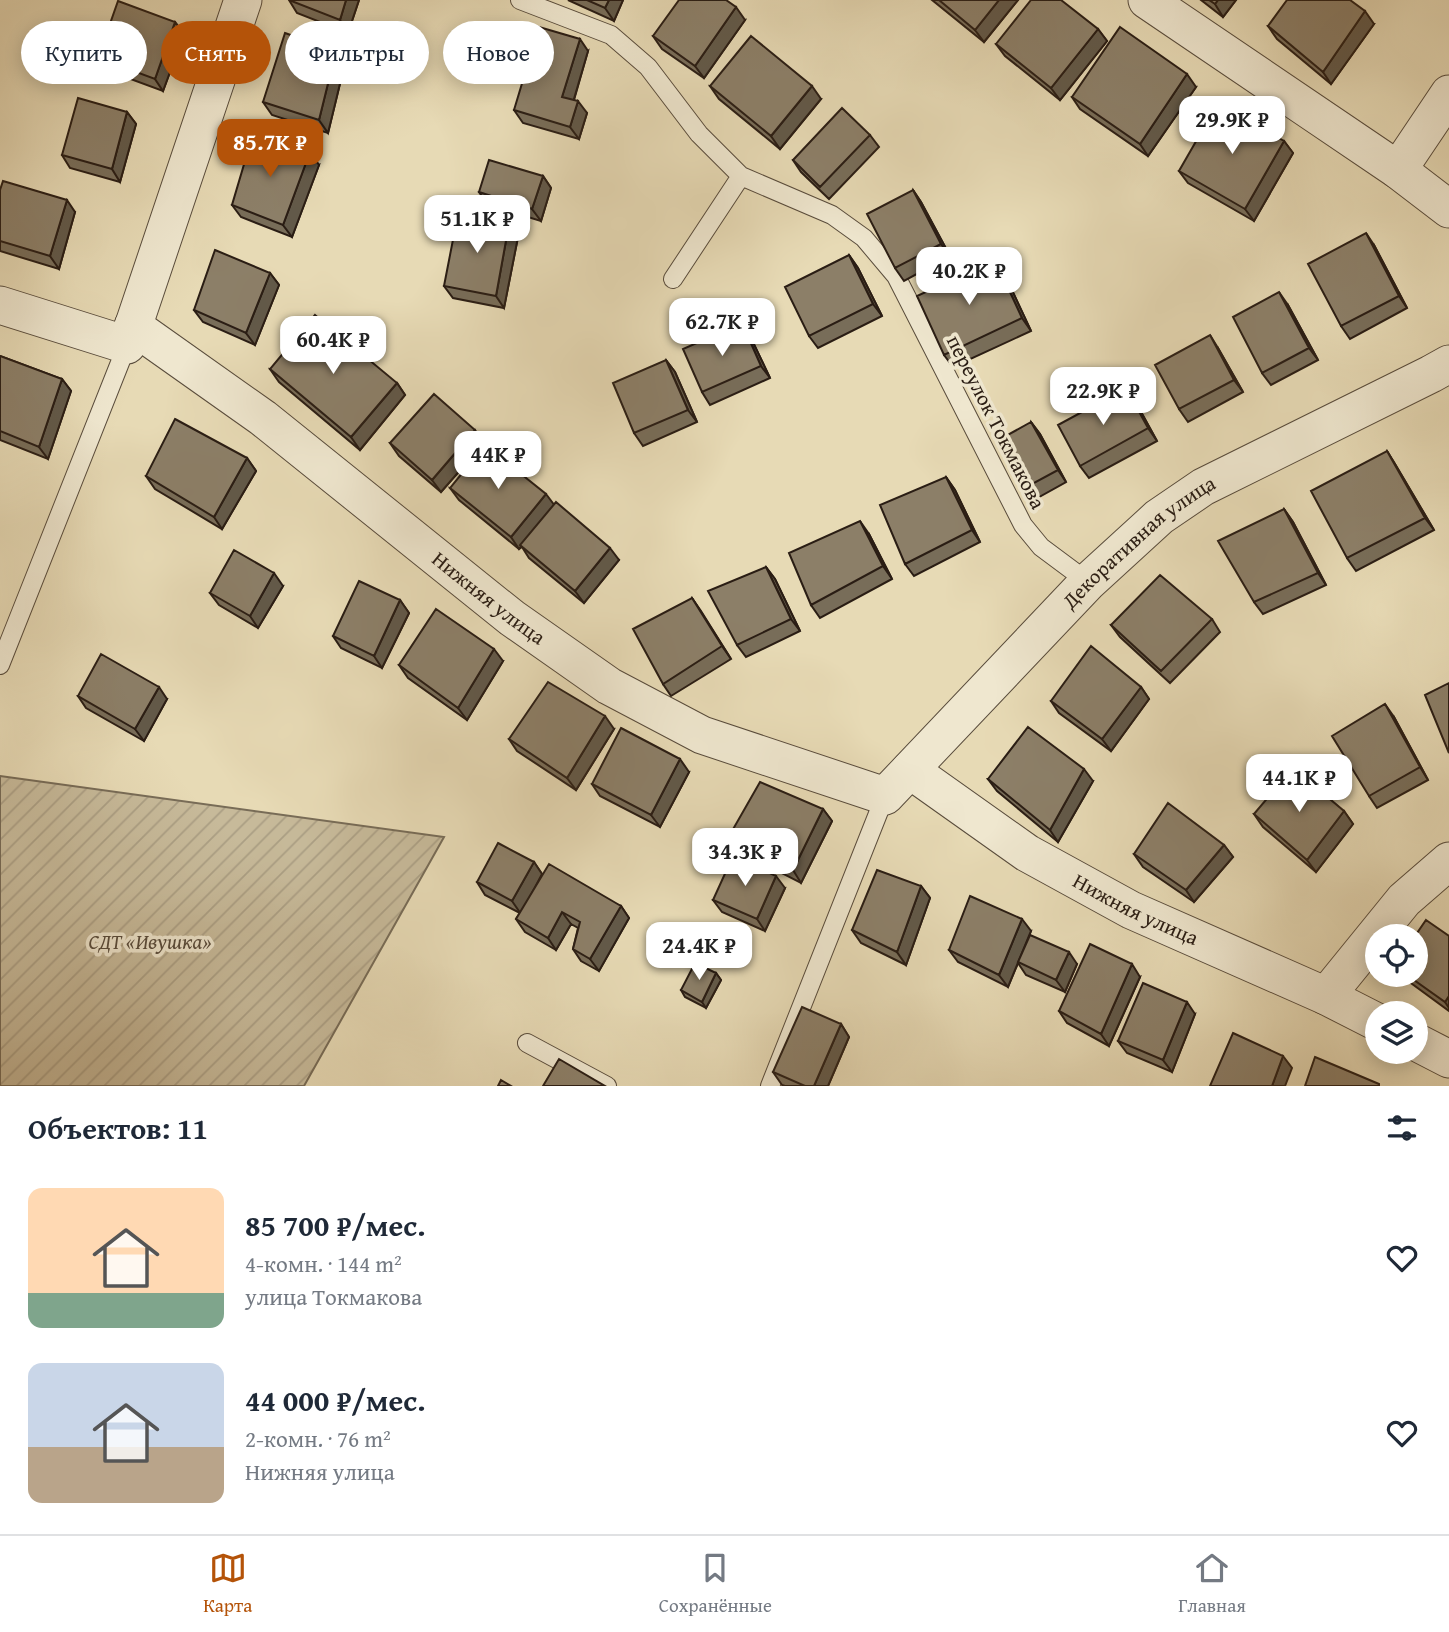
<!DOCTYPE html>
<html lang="ru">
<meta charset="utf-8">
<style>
:root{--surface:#fff;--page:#f2f2f3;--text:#1f2937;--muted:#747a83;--line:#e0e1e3;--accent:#b45309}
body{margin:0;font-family:"Gentium Book Plus",serif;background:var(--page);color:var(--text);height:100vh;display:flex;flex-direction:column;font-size:26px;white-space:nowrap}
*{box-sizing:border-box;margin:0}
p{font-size:23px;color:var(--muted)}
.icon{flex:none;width:38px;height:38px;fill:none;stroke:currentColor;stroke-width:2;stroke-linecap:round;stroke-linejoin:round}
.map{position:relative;height:1086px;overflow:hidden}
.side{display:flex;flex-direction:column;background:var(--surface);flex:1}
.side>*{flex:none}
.guide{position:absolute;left:21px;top:21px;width:700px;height:63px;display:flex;gap:14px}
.controls{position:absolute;left:1365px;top:924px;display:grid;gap:14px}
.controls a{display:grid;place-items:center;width:63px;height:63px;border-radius:50%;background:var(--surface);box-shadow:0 4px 18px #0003;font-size:35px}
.price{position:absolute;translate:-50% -60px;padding:0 16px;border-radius:14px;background:#fff;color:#222;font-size:23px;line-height:46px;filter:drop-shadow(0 2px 4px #0008)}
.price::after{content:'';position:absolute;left:50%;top:42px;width:21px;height:16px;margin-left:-10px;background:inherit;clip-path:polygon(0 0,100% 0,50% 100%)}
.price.on{background:var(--accent);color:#fff}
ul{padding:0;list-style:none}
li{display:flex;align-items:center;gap:21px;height:175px;padding:0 28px}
li span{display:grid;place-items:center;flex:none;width:196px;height:140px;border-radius:14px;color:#555}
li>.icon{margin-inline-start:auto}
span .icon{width:84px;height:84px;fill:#fffc;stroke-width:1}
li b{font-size:30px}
h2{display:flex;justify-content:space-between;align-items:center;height:84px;padding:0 28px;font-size:30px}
.chip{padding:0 24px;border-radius:32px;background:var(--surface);box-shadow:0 4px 18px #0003;font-size:24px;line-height:63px}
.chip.on{background:var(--accent);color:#fff}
.menu{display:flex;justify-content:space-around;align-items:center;height:98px;border-top:2px solid var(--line);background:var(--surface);font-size:19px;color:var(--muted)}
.menu a{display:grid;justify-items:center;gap:4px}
.menu .on{color:var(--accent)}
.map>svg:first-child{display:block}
.garden{fill:url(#garden-furrows);stroke:#786c57;stroke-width:2}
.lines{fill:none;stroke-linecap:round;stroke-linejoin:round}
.lane-casing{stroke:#594c3c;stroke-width:20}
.street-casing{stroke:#594c3c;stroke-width:39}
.lane{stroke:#efe7cf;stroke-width:18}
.street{stroke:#efe7cf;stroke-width:37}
.wall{fill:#786d59;stroke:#2a1d14;stroke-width:2}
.shaded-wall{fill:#625949;stroke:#2a1d14;stroke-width:2}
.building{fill:#8c7f68;stroke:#2a1d14;stroke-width:2}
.labels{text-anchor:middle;stroke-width:7;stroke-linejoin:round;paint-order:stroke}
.street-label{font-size:21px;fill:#2a1d14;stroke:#efe7cf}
.park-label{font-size:21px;font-style:italic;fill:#594c3c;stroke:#efe7cf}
</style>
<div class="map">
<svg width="1449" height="1086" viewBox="0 0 1449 1086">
<defs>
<pattern id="garden-furrows" width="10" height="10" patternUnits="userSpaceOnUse" patternTransform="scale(1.75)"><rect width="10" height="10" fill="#c7ba9a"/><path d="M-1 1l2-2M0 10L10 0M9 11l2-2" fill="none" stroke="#ab9f84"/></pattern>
</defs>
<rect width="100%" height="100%" fill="#e7dab5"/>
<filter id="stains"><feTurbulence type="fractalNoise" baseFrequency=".00286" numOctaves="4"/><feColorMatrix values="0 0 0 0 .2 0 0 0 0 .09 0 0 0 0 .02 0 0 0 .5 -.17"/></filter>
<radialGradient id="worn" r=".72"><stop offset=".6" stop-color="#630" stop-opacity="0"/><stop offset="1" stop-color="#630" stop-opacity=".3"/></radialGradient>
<path class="garden" d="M0,776L444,837L304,1086H0Z"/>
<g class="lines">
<defs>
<path id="lane" d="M520,0L611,35L648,67L699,134L741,176L832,215L864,238L896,276L1023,525L1041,547L1088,582
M673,279L741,176
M0,665L127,345
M527,1043L607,1086
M770,1086L885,796"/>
<g id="street">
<path d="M1147,0L1398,170L1449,209"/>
<path d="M1398,170L1449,94"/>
<path d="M0,305L127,345L243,0"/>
<path id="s1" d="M133,326L263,418L512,618L609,686L702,735L885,796L1088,582L1159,517L1203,487L1431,374L1449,364"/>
<path id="s2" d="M910,770L1027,853L1131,910L1326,996L1377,1022"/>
<path d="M1326,996L1404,900L1449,861"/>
<path d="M1416,1042L1449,1059"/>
</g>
</defs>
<use href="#lane" class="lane-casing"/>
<use href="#street" class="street-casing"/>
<use href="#lane" class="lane"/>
<use href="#street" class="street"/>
</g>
<path class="wall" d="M289,0H359L348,33L297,13Z
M568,0H623L614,21Z
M932,0H1018L984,42Z
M1201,0H1236L1223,17Z
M745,20L704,78L662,49L653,36Z
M175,22L184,34L163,91L106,70L98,58Z
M1374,24L1331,84L1277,39L1268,26Z
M1098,29L1107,41L1060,100L1005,56L996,44Z
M336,51L345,63L328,133L272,115L263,102Z
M588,51L574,100L587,113L579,139L523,123L514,110Z
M710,86L821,99L780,149L719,99Z
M1196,87L1148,156L1080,109L1072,97Z
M127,112L136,124L120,182L70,168L62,155Z
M870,135L879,147L829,199L801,172L793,160Z
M1284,141L1293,153L1254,221L1188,183L1179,171Z
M319,165L292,237L241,217L232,205Z
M543,176L551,188L541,221L488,205L479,192Z
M0,190L75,212L59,269L0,251Z
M913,190L921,202L950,256L904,281L895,268Z
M518,237L504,308L453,298L444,286Z
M1374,245L1407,308L1350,339L1341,326Z
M849,255L858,268L882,316L818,348L809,336Z
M995,260L1004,273L1031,331L953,367L944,355Z
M270,273L279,285L255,345L203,322L194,310Z
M1288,305L1318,360L1271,385L1262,373Z
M750,336L770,378L710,405L702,392Z
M1218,348L1243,392L1188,422L1179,409Z
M0,356L62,379L71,391L48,459L0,440Z
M666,360L675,372L697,422L643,446L634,433Z
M270,369L397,383L405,395L360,450L279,382Z
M1135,401L1157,441L1089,478L1080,466Z
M1031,422L1040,434L1066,482L1032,501L1023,489Z
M390,443H484L441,492L399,456Z
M1387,451L1395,464L1434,530L1356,571L1347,558Z
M247,458L256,471L222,529L155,489L146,476Z
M946,477L955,490L980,542L914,576L905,564Z
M450,488L554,505L619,560L584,603L529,558L522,547L519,549L459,500Z
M1284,509L1293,522L1326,585L1263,614L1254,602Z
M869,534L892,579L820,618L811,605Z
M766,567L775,579L800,631L746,657L737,645Z
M283,586L258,628L219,605L210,593Z
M692,598L731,659L671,696L663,684Z
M400,600L409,613L382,668L341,648L333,636Z
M1212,619L1220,632L1170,683L1120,637L1111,625Z
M503,661L467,720L408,678L399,665Z
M1141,687L1149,699L1111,751L1059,713L1051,701Z
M78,696L167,699L144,741L86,708Z
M1394,717L1428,780L1377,808L1369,796Z
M614,729L576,790L517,751L509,739Z
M689,772L660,827L600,796L592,784Z
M988,779L1093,781L1058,842L997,791Z
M823,809L832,821L801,883L737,850L728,838Z
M1344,811L1353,824L1316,872L1263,827L1254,814Z
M1224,845L1233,857L1194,902L1143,867L1134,854Z
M534,862L542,874L621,906L629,918L599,971L581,961L573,949L578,928L571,924L556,950L525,932L516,919L520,913L485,895L477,882Z
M921,886L930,898L906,965L861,943L852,930Z
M785,888L765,931L722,912L713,900Z
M1031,931L1029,936L1077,964L1065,992L1026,975L1018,963L1008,987L958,962L949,950Z
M1449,936V1011L1404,978L1401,975H1416Z
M716,973L721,980L706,1008L685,997L681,990Z
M1140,977L1109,1046L1067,1023L1059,1011Z
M1195,1014L1172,1072L1127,1053L1118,1041Z
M841,1024L849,1037L828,1086H785L782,1085L773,1072Z"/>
<path class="shaded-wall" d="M346,0H359L348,33L340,20Z
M609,0H623L614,21L605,8Z
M999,0H1018L984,42L975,30Z
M1218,0H1236L1223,17L1215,4Z
M736,7L745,20L704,78L695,66Z
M1365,11L1374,24L1331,84L1323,72Z
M175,22L184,34L163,91L155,79Z
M1098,29L1107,41L1060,100L1051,88Z
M580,39L588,51L571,109L562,97Z
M336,51L345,63L328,133L319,120Z
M1187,74L1196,87L1148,156L1140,144Z
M812,86L821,99L780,149L771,136Z
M578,101L587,113L579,139L570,127Z
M127,112L136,124L120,182L112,169Z
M1284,141L1293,153L1254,221L1245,209Z
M310,152L319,165L292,237L283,225Z
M543,176L551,188L541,221L532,209Z
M913,190L921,202L950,256L941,244Z
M67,200L75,212L59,269L50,256Z
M509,224L518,237L504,308L496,296Z
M1366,233L1374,245L1407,308L1399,296Z
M849,255L858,268L882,316L873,304Z
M995,260L1004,273L1031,331L1022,318Z
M270,273L279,285L255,345L246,333Z
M1279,292L1288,305L1318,360L1309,348Z
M742,323L750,336L770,378L761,366Z
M1210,335L1218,348L1243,392L1234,380Z
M666,360L675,372L697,422L688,410Z
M62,379L71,391L48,459L39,447Z
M397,383L405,395L360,450L351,437Z
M1126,388L1135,401L1157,441L1148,428Z
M1031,422L1040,434L1066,482L1058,470Z
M475,430L484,443L441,492L432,480Z
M1387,451L1395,464L1434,530L1425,518Z
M247,458L256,471L222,529L214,517Z
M946,477L955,490L980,542L972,530Z
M546,494L555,506L519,549L511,537Z
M1284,509L1293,522L1326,585L1318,573Z
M860,521L869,534L892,579L883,566Z
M610,548L619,560L584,603L575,591Z
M766,567L775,579L800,631L791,619Z
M274,573L283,586L258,628L250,616Z
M692,598L701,611L731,659L722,646Z
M400,600L409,613L382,668L374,656Z
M494,649L503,661L467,720L458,708Z
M159,687L167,699L144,741L135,729Z
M1141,687L1149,699L1111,751L1102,739Z
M1385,704L1394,717L1428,780L1420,767Z
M605,716L614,729L576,790L567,778Z
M680,759L689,772L660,827L651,815Z
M1084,769L1093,781L1058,842L1050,830Z
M823,809L832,821L801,883L793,870Z
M1344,811L1353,824L1316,872L1307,860Z
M1224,845L1233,857L1194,902L1186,890Z
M534,862L542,874L521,914L512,901Z
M776,876L785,888L765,931L757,919Z
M921,886L930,898L906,965L897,952Z
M621,906L629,918L599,971L590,959Z
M562,912L571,924L556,950L548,938Z
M1022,919L1031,931L1008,987L999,975Z
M1069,952L1077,964L1065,992L1056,980Z
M1132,964L1140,977L1109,1046L1101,1034Z
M716,973L721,980L706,1008L702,1002Z
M1449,996V1008L1445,1002Z
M1187,1002L1195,1014L1172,1072L1163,1060Z
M841,1024L849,1037L828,1086H814Z
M1283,1056L1292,1068L1285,1086H1272Z"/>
<path class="building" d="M289,0H346L340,20Z
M587,0H609L605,8Z
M679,0H726L736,7L695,66L653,36Z
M939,0H999L975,30Z
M1031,0H1061L1098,29L1051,88L996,44Z
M1209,0H1218L1215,4Z
M1287,0H1350L1365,11L1323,72L1268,26Z
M118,1L175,22L155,79L98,58Z
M539,27L580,39L562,97L578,101L570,127L514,110Z
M1120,27L1187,74L1140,144L1072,97Z
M285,33L336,51L319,120L263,102Z
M751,36L812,86L771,136L710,86Z
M78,98L127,112L112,169L62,155Z
M1218,103L1284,141L1245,209L1179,171Z
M842,108L870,135L820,187L793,160Z
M253,134L310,152L283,225L232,205Z
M489,160L543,176L532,209L479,192Z
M3,181L67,200L50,256L0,241V190Z
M913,190L941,244L895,268L867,214Z
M458,214L509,224L496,296L444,286Z
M1366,233L1399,296L1341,326L1308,264Z
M215,250L270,273L246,333L194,310Z
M849,255L873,304L809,336L785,287Z
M995,260L1022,318L944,355L917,296Z
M1279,292L1309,348L1262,373L1233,317Z
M315,315L397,383L351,437L270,369Z
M742,323L761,366L702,392L683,349Z
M1210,335L1234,380L1179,409L1155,365Z
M0,356L62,379L39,447L0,431Z
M666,360L688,410L634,433L613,383Z
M1126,388L1148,428L1080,466L1058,425Z
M434,394L475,430L432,480L390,443Z
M175,419L247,458L214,517L146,476Z
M1031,422L1058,470L1023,489L997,441Z
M485,445L546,494L511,537L450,488Z
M1387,451L1425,518L1347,558L1311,491Z
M946,477L972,530L905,564L880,505Z
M556,502L610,548L575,591L520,545Z
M1284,509L1318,573L1254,602L1218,541Z
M860,521L883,566L811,605L789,553Z
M234,550L274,573L250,616L210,593Z
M766,567L791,619L737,645L708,591Z
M1160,575L1212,619L1161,671L1111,625Z
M359,581L400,600L374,656L333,636Z
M692,598L722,646L663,684L633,629Z
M436,609L494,649L458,708L399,665Z
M1091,646L1141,687L1102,739L1051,701Z
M101,654L159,687L135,729L78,696Z
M548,682L605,716L567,778L509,739Z
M1449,683V753L1425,695Z
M1385,704L1420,767L1369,796L1332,736Z
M1028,727L1084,769L1050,830L988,779Z
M621,728L680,759L651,815L592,784Z
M1293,768L1344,811L1307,860L1254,814Z
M760,782L823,809L793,870L728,838Z
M1168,803L1224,845L1186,890L1134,854Z
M498,843L534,862L512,901L477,882Z
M733,856L776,876L757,919L713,900Z
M549,864L621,906L590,959L573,949L580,922L562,912L548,938L516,919Z
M877,870L921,886L897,952L852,930Z
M970,896L1022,919L999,975L949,950Z
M1426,920L1449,936V996L1445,1002L1407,975H1416L1415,936Z
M1030,935L1069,952L1056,980L1018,962Z
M1090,944L1132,964L1101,1034L1059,1011Z
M695,963L716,973L702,1002L681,990Z
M1143,983L1187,1002L1163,1060L1118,1041Z
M802,1007L841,1024L814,1086H805L773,1072Z
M1233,1033L1283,1056L1272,1086H1210Z
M1315,1057L1379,1084V1086H1305Z
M559,1059L605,1086H543Z
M501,1080L511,1086H498Z"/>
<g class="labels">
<g class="street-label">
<text transform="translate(996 422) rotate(63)" y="7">переулок Токмакова</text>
<text dy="7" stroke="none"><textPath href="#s1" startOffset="1255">Декоративная улица</textPath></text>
<text dy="7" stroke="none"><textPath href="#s1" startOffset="448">Нижняя улица</textPath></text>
<text dy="7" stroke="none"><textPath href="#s2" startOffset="266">Нижняя улица</textPath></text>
</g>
<g class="park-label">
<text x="150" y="949">СДТ «Ивушка»</text>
</g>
</g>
<rect width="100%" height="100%" filter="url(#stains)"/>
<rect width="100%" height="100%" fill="url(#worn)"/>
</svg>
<div class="controls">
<a><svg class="icon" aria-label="locate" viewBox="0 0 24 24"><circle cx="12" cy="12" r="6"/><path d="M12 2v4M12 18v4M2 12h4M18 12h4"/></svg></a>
<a><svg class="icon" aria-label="layers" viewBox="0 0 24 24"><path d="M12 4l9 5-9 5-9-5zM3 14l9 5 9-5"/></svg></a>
</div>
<b class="price" style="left:1232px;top:156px">29.9K ₽</b>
<b class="price on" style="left:270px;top:179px">85.7K ₽</b>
<b class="price" style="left:477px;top:255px">51.1K ₽</b>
<b class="price" style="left:969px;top:307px">40.2K ₽</b>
<b class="price" style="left:722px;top:358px">62.7K ₽</b>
<b class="price" style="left:333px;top:376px">60.4K ₽</b>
<b class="price" style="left:1103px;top:427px">22.9K ₽</b>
<b class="price" style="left:498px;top:491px">44K ₽</b>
<b class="price" style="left:1299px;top:814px">44.1K ₽</b>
<b class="price" style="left:745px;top:888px">34.3K ₽</b>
<b class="price" style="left:699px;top:982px">24.4K ₽</b>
<div class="guide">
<a class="chip">Купить</a>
<a class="chip on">Снять</a>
<a class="chip">Фильтры</a>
<a class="chip">Новое</a>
</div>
</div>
<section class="side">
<h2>Объектов: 11<svg class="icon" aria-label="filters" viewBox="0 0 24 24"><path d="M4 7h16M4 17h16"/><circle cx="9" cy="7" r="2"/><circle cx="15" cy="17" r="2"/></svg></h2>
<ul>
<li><span style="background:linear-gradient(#ffd9b3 75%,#7fa58c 0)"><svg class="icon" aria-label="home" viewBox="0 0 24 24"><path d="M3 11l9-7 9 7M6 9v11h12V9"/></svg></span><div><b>85 700 ₽/мес.</b><p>4-комн. · 144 m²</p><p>улица Токмакова</p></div><svg class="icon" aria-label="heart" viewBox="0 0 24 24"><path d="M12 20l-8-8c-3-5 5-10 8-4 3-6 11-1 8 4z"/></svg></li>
<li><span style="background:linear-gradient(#c9d6e8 60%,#b9a48a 0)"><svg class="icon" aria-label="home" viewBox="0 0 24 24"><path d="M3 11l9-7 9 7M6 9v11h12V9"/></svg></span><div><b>44 000 ₽/мес.</b><p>2-комн. · 76 m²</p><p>Нижняя улица</p></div><svg class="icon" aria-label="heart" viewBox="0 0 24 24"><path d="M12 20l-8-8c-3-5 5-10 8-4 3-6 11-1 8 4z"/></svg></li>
</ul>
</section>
<nav class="menu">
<a class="on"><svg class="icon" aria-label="map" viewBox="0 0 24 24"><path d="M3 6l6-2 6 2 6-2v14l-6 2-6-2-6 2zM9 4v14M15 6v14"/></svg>Карта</a>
<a><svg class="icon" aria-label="saved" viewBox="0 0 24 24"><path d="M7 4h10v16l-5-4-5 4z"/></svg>Сохранённые</a>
<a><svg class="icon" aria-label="home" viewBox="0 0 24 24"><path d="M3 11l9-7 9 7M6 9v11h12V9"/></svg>Главная</a>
</nav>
